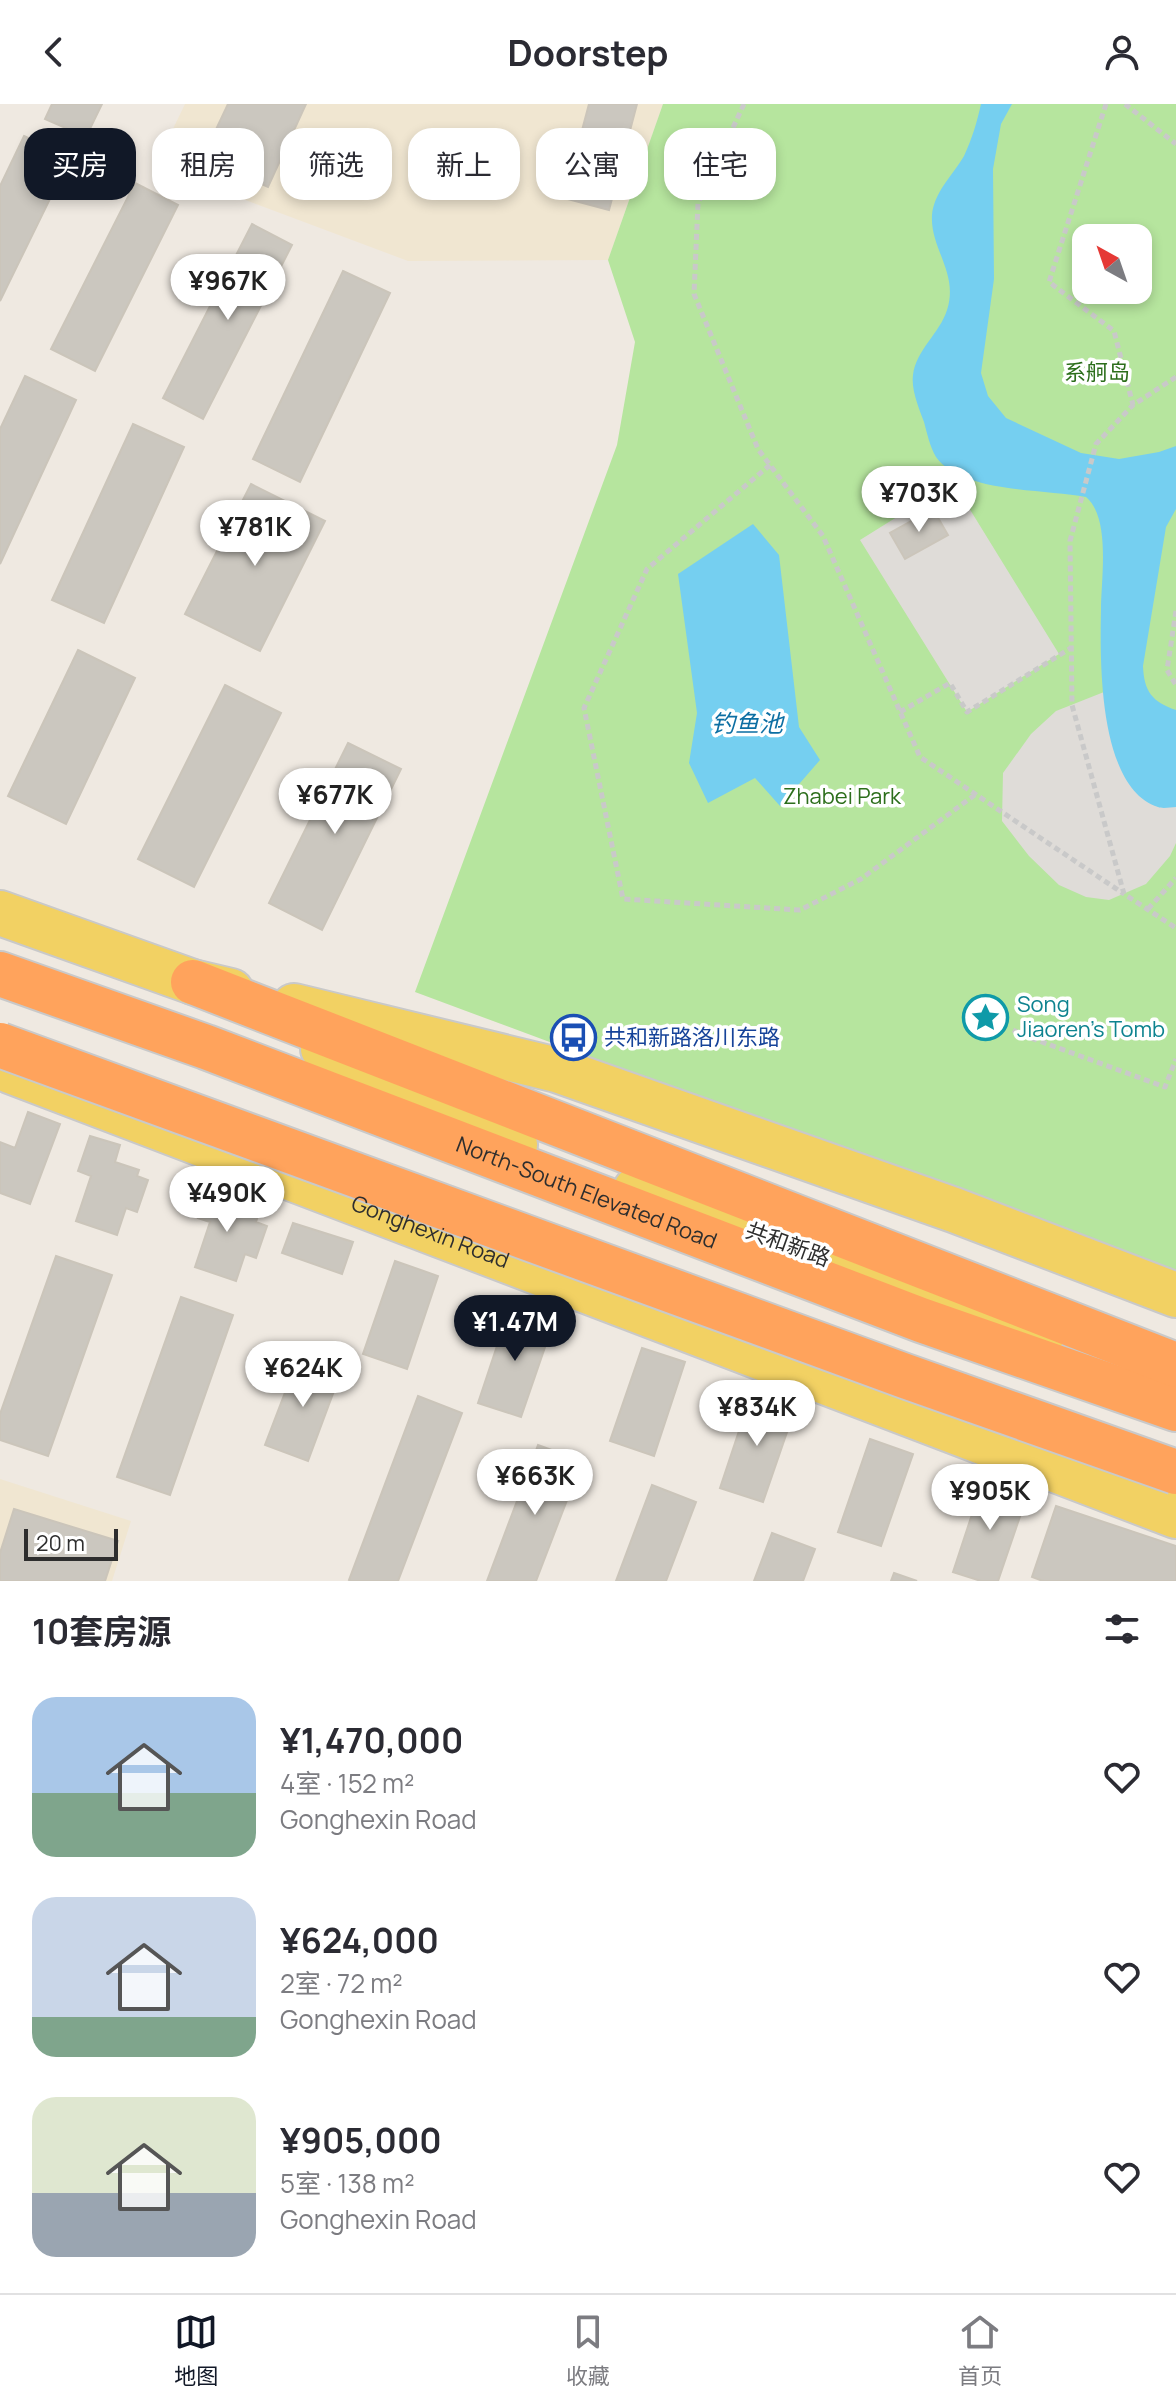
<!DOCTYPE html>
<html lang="zh">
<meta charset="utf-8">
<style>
:root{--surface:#fff;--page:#f7f7f7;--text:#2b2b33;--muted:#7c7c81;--line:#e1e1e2;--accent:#111827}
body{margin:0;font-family:Manrope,"Noto Sans SC",sans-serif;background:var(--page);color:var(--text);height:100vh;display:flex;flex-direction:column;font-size:30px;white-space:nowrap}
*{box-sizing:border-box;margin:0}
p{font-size:26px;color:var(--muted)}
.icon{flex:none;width:44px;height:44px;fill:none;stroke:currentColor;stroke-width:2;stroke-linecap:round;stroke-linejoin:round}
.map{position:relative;height:1477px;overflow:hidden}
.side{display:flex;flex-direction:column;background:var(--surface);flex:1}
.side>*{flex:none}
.hud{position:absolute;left:24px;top:24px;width:1128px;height:72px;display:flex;gap:16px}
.needle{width:52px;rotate:320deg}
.tools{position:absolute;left:1072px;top:120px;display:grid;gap:16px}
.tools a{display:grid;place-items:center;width:80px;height:80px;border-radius:16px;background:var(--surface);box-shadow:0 4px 12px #0003;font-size:40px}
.scale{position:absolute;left:24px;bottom:20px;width:94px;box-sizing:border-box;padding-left:8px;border:4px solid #2e2e2e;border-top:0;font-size:22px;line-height:28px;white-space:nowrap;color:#2e2e2e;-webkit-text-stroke:6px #fff;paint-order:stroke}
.price{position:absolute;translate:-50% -68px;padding:0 18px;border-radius:28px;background:#fff;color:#222;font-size:26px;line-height:52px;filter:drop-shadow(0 2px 4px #0008)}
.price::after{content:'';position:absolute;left:50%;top:48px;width:24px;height:18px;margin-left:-12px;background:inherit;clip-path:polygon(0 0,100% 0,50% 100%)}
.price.active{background:var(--accent);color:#fff}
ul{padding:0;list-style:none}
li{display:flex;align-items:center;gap:24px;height:200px;padding:0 32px}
li span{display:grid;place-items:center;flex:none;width:224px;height:160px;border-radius:24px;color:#555}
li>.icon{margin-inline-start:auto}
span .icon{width:96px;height:96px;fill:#fffc;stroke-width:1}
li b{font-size:34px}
h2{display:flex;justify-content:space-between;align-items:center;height:96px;padding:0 32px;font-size:34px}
.chip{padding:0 28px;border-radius:24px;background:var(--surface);box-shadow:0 4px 12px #0003;font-size:28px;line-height:72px}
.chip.active{background:var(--accent);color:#fff}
header{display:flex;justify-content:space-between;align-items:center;height:104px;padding:0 32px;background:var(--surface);font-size:36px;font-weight:700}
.dock{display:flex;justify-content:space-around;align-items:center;height:112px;border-top:2px solid var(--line);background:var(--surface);font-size:22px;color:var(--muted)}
.dock a{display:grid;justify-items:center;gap:4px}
.dock .active{color:var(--accent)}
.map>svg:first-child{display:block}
.education{fill:#f0e6d1}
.green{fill:#b6e59e;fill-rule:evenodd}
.plaza{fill:#dfdcd8}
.water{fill:#75cff0}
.building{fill:#cbc7bf;stroke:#cbc5ba;stroke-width:2}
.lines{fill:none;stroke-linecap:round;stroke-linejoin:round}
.primary-casing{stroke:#c9c9c9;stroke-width:48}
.highway-casing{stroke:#c9c9c9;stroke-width:48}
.path{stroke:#c9c9c9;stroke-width:5;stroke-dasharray:6 4;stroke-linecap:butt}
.primary{stroke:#f2d163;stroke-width:44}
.highway{stroke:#ffa35c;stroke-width:44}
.highway-bridge-casing{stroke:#c9c9c9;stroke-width:48;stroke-linecap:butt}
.highway-bridge{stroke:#ffa35c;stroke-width:44}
.labels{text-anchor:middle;stroke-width:7;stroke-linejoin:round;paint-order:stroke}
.park-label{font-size:22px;fill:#2c6e1b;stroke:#fff}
.culture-label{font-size:22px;fill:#0d838f;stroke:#fff;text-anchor:start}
.transit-label{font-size:22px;fill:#164399;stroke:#fff;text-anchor:start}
.street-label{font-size:22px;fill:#2e2e2e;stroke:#fff}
.water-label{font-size:24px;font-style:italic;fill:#0d6fa3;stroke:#fff}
</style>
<header><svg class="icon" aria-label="back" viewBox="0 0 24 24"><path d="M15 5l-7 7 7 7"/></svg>Doorstep<svg class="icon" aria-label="person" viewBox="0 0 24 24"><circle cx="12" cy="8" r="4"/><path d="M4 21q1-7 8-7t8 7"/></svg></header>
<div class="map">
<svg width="1176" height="1477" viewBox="0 0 1176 1477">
<rect width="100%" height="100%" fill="#efe9e1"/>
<path class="education" d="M185,0H663L608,156L408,157L155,62Z
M0,1375L131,1417L112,1477H0Z"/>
<path class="green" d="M663,0H1176V1171L415,888L617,341L635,238L608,156ZM1086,134H1138V186H1086Z"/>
<path class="plaza" d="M953,378L1059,550L967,608L860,436Z
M1104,588L1119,660L1158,703H1176V739L1170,752L1146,780L1109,796L1086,793L1059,781L1029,752L1002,717L1003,669L1031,630L1056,607Z"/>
<path class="water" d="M981,0H1012L1001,20L993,65L994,175L981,269L988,292L1006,314L1081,349L1119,355L1159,348L1176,342V405L1166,423L1143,562C1144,587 1152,598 1176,606V703C1171,703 1163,705 1158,703C1098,684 1100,556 1101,506C1101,475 1111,414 1086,393C1044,385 962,389 936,353C930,343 927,329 924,318C919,304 911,286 913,271C916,246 940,229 947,206C959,169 930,145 932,111C934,88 953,71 964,52C972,35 977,18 981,0Z
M753,420L779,451L799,623L820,656L780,702L755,674L708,699L689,659L697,609L678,470Z"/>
<path class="building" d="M52,0H102L86,33L45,15Z
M228,0H306L268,83L203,53Z
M589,0H637L609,106L564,94Z
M24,32L70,54L0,197V82Z
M135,79L178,101L95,267L51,245Z
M252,120L292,141L203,315L163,294Z
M343,167L390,189L300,378L253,355Z
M25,272L76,296L0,460V325Z
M133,320L184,343L104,519L52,496Z
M251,380L325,417L260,547L185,510Z
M933,405L948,431L905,455L890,429Z
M78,546L135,574L66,720L8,692Z
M225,581L281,609L194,783L138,755Z
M348,639L401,665L322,826L269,799Z
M28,1008L60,1020L30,1100L0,1089V1038L15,1044Z
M90,1032L120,1041L115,1058L139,1066L137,1072L148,1076L137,1108L126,1104L117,1131L76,1117L91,1072L78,1067Z
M210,1078L239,1088L234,1104L258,1112L256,1118L267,1122L256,1154L245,1150L236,1177L195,1163L210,1118L198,1114Z
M293,1119L353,1138L342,1170L282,1149Z
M56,1152L112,1171L48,1352L0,1336V1310Z
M395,1157L438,1172L407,1265L363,1250Z
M181,1193L233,1211L170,1391L117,1373Z
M509,1206L553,1220L521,1313L478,1299Z
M642,1244L685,1258L654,1352L610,1337Z
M299,1252L341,1268L308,1357L265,1341Z
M751,1291L795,1305L763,1398L720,1384Z
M418,1292L462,1309L398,1477H351L349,1476Z
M870,1335L913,1350L881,1442L838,1428Z
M538,1341L582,1357L536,1477H487Z
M984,1374L1028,1389L998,1477H981L953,1468Z
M652,1381L696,1398L666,1477H616Z
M1056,1402L1176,1442V1477H1043L1032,1473Z
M14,1405L118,1437L105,1477H0V1449Z
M772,1429L815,1445L803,1477H754Z
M894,1469L917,1477H891Z"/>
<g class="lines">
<defs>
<g id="primary">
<path d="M0,809L193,878L231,887"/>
<path d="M294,902L557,966L954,1106L1176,1191"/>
<path d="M323,945L496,1035L515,1041"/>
<path id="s1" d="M10,967L1176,1412"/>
<path d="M636,1085L1042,1231"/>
</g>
<g id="highway">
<path id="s2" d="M0,870L206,943L921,1216L1176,1305"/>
<path d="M193,878L1176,1261"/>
</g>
</defs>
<use href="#primary" class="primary-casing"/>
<use href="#highway" class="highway-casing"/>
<path class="path" d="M744,0L698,99L694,190L758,345L823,432L920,653L1124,790
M1106,0L1049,178L1114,227L1133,301
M1125,0L1176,40
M1176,273L1133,301L1096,340L1070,437L1072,601L1124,790L1176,824
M770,361L647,465L584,604L623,795L800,806L861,775L976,690
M1176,507L1167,566L1176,581
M900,608L950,579L967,608L1071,544
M1148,805L1176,774
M1013,926L1023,931L1165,983L1176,955"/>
<use href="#primary" class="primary"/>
<use href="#highway" class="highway"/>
<defs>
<path id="highway-bridge" d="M0,941L905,1272L1176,1368"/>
</defs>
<use href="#highway-bridge" class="highway-bridge-casing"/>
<use href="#highway-bridge" class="highway-bridge"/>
</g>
<defs>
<symbol id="sight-ring" viewBox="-11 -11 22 22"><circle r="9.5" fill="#fff" stroke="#0f9aa8" stroke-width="1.5"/><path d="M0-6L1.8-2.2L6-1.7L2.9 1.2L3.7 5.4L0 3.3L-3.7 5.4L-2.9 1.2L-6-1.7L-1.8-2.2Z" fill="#0f9aa8"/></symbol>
<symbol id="bus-ring" viewBox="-11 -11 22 22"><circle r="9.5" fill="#fff" stroke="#1a4fb4" stroke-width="1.5"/><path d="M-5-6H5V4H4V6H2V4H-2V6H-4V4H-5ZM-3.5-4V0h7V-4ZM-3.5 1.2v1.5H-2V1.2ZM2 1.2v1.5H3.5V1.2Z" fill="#1a4fb4"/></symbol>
</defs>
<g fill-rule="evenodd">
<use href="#sight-ring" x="960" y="888" width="51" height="51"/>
<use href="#bus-ring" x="548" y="908" width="51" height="51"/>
</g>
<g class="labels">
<g class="park-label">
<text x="1097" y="276">系舸岛</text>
<text x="842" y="700">Zhabei Park</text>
</g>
<g class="culture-label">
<text x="1017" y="908">Song<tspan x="1017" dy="25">Jiaoren's Tomb</tspan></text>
</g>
<g class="transit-label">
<text x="604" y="941">共和新路洛川东路</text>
</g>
<g class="street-label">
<text dy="8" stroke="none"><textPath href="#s2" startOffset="626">North-South Elevated Road</textPath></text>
<text dy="8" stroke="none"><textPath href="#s1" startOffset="450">Gonghexin Road</textPath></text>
<text transform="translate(788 1140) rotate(20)" y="8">共和新路</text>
</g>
<g class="water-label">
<text x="747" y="628">钓鱼池</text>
</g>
</g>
</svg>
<div class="tools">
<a><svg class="needle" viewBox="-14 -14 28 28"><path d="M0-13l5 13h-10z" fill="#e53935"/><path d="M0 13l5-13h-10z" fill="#7c7c81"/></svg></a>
</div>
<div class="scale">20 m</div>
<b class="price" style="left:228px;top:218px">¥967K</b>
<b class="price" style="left:919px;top:430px">¥703K</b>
<b class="price" style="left:255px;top:464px">¥781K</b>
<b class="price" style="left:335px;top:732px">¥677K</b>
<b class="price" style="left:227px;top:1130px">¥490K</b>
<b class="price active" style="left:515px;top:1259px">¥1.47M</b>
<b class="price" style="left:303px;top:1305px">¥624K</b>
<b class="price" style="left:757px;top:1344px">¥834K</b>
<b class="price" style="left:535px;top:1413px">¥663K</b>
<b class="price" style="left:990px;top:1428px">¥905K</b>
<div class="hud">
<a class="chip active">买房</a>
<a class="chip">租房</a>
<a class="chip">筛选</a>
<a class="chip">新上</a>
<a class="chip">公寓</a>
<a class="chip">住宅</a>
</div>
</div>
<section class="side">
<h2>10套房源<svg class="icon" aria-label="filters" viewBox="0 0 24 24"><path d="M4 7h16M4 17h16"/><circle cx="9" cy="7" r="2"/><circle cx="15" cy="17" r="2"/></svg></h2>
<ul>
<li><span style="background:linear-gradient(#a9c7e8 60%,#7fa58c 0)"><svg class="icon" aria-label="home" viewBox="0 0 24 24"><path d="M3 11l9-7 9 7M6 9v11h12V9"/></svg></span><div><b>¥1,470,000</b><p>4室 · 152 m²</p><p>Gonghexin Road</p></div><svg class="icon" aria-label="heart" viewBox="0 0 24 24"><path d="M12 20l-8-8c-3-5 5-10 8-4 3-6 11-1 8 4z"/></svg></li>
<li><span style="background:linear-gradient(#c9d6e8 75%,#7fa58c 0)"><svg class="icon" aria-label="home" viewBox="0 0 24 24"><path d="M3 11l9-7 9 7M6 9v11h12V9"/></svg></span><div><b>¥624,000</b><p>2室 · 72 m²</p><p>Gonghexin Road</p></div><svg class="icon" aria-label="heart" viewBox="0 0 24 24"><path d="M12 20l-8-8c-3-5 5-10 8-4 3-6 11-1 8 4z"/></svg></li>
<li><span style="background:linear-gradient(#dfe7d0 60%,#9aa5b1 0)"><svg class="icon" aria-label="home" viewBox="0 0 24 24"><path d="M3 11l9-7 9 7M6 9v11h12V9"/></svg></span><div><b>¥905,000</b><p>5室 · 138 m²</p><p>Gonghexin Road</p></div><svg class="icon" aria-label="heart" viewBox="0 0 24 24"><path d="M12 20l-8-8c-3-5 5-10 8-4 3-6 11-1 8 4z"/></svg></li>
</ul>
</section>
<nav class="dock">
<a class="active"><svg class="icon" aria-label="map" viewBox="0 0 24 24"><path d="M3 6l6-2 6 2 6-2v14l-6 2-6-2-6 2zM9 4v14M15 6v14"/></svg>地图</a>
<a><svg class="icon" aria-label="saved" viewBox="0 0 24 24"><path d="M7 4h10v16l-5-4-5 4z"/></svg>收藏</a>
<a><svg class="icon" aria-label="home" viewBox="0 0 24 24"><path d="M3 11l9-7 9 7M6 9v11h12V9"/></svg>首页</a>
</nav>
